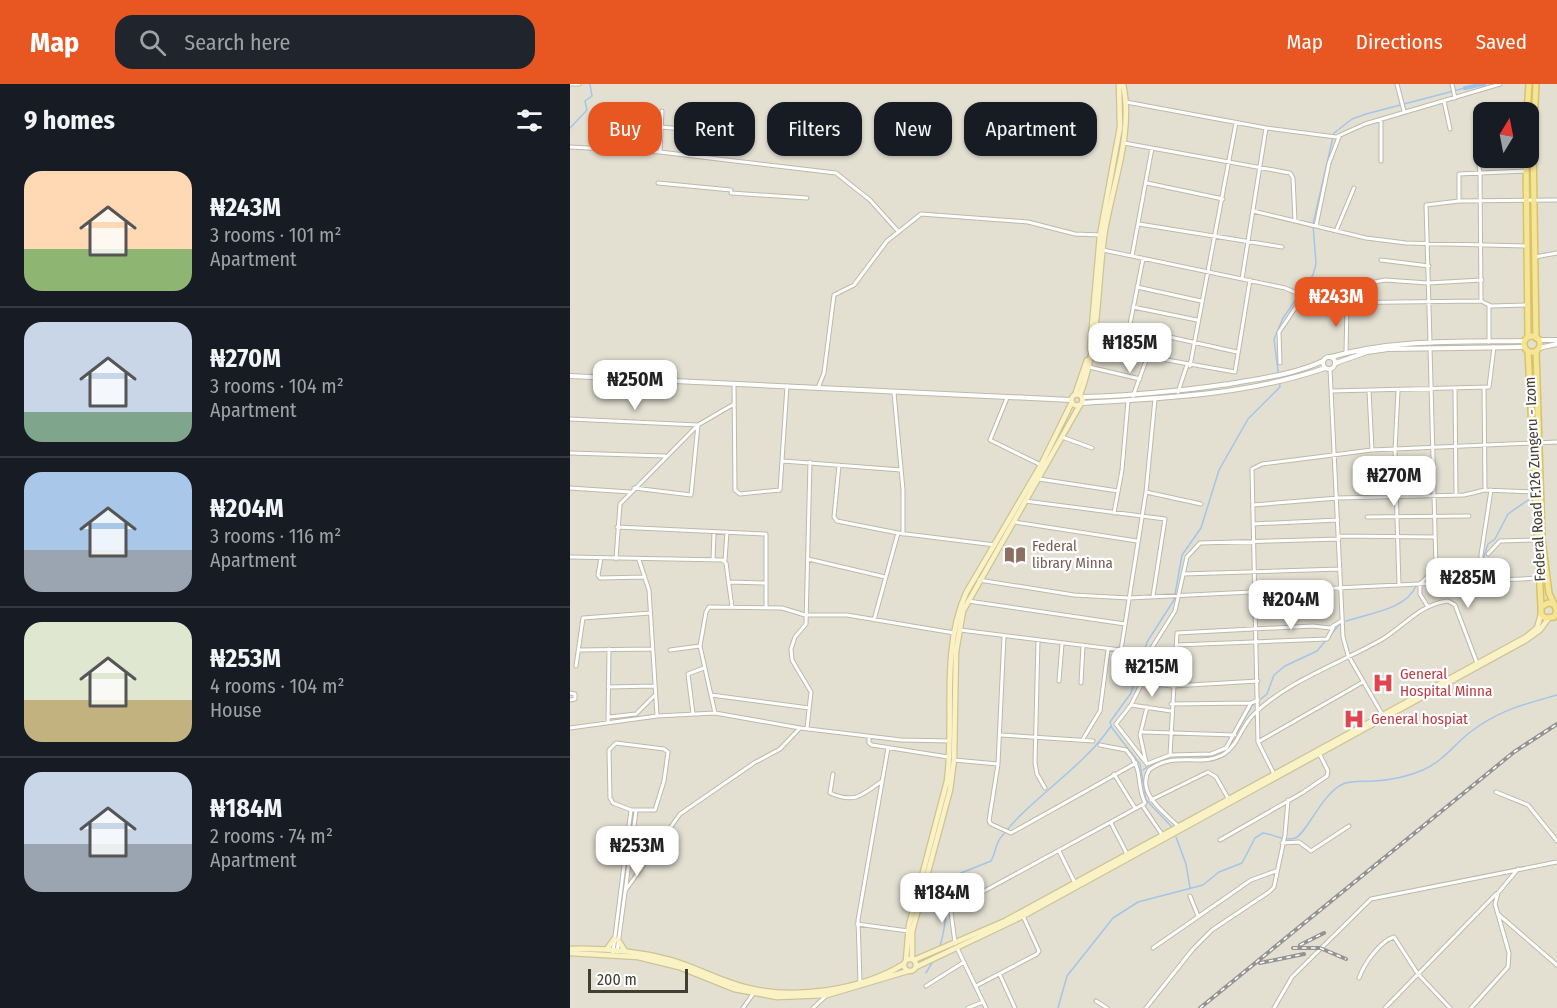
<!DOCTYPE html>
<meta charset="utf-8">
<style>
:root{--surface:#171b24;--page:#20242c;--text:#f1f3f6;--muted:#9ea1a6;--line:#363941;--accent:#e85622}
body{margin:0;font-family:"Fira Sans Condensed",sans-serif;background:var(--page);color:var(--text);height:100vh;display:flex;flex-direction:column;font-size:22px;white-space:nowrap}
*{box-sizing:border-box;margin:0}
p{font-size:20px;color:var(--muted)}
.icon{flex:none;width:33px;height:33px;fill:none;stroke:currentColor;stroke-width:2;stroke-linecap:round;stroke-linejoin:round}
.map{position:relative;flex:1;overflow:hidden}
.sheet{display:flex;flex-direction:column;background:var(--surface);width:570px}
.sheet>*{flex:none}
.guide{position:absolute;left:18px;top:18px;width:570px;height:54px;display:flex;gap:12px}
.needle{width:39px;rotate:10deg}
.fabs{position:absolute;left:903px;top:18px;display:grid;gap:12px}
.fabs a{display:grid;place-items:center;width:66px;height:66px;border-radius:12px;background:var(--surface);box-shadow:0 2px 4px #0004;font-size:30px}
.scale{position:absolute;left:18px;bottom:15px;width:100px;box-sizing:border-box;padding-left:6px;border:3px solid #413e34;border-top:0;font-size:16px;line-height:21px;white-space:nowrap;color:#413e34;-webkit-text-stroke:4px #fff;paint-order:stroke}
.price{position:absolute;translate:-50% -51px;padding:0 14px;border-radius:12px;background:#fff;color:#222;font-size:20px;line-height:39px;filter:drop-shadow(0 2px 3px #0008)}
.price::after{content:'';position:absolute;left:50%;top:36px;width:18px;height:14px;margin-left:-9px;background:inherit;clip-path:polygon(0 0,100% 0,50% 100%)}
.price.selected{background:var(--accent);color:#fff}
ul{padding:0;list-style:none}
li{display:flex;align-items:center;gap:18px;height:150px;padding:0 24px}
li+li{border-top:2px solid var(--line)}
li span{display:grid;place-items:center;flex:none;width:168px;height:120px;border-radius:18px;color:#555}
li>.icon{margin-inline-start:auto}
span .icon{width:72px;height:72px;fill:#fffc;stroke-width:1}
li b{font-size:26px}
h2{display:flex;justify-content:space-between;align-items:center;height:72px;padding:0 24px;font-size:26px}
.chip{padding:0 21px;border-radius:18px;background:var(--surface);box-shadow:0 2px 4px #0004;font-size:21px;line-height:54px}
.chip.selected{background:var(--accent);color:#fff}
header{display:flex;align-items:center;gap:36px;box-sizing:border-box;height:84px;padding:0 30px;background:var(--accent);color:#fff}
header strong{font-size:28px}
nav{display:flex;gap:33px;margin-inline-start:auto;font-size:21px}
.search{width:420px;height:54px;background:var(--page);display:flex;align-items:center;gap:15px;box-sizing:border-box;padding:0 21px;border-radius:18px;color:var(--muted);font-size:22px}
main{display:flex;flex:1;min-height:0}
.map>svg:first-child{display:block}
.residential{fill:#e3e0d2;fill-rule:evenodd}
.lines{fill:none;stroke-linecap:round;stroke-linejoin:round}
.stream{stroke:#a3c5e9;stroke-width:1.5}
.canal{stroke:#a3c5e9;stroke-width:4}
.minor-casing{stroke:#bdb9aa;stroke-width:5}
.tertiary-casing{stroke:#bdb9aa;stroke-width:6}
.secondary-casing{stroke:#cdc496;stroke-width:7}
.primary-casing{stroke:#d9c369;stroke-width:8}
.minor{stroke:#fff;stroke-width:3}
.tertiary{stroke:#fff;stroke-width:4}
.secondary{stroke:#faf2c4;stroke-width:4.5}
.primary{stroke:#f5e597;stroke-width:5}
.rail-casing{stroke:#939393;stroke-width:4}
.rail{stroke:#fff;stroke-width:1.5;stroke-dasharray:4.5;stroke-linecap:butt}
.labels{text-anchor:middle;stroke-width:4.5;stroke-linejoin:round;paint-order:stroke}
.street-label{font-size:15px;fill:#413e34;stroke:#fff}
.education-label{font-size:15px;fill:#785e54;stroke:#fff;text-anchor:start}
.health-label{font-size:15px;fill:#be3a42;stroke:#fff;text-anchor:start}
</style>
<header>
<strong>Map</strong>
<div class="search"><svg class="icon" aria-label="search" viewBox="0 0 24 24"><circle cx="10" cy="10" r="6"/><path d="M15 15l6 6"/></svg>Search here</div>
<nav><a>Map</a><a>Directions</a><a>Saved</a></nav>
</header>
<main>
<section class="sheet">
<h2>9 homes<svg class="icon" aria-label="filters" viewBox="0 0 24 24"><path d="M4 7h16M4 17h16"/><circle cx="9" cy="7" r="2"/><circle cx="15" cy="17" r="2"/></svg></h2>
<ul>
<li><span style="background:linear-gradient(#ffd9b3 65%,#8fb573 0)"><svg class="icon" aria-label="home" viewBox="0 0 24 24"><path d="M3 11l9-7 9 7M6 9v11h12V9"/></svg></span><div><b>₦243M</b><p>3 rooms · 101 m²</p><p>Apartment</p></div></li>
<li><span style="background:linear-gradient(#c9d6e8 75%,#7fa58c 0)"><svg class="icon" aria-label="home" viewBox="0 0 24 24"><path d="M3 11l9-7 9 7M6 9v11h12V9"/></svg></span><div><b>₦270M</b><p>3 rooms · 104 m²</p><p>Apartment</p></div></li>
<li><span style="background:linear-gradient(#a9c7e8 65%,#9aa5b1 0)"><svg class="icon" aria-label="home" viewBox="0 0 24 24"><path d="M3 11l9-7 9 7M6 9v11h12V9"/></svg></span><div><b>₦204M</b><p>3 rooms · 116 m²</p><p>Apartment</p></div></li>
<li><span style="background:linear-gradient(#dfe7d0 65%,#c2b280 0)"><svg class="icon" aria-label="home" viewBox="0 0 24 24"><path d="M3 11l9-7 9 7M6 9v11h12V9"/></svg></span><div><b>₦253M</b><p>4 rooms · 104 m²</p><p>House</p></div></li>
<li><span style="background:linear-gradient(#c9d6e8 60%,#9aa5b1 0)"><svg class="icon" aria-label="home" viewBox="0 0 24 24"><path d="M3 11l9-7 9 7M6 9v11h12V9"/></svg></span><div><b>₦184M</b><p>2 rooms · 74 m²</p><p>Apartment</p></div></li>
</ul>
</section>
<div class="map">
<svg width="987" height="924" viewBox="0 0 987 924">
<rect width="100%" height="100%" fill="#f0eee3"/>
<path class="residential" d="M0,0H987V924H0ZM914,28H958V74H914Z"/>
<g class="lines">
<path class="stream" d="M0,44L17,26L15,17L22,12L20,0
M868,485C877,490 902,479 913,475L918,460L925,455L938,430L961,414
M776,537C796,530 836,526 846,502
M626,672H641L658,664L682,622L697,610L704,591L715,582L747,567L769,541
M573,686L581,680
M601,742L576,716L570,680L542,644L540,638L561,609L577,558L604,516L612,471L631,444L649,386L678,335L710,303L704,255L713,234L743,191L746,180L743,140L764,49L782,35L796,30L895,4
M606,753L616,780L620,804
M369,864C379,840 373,814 386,791L421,777C426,769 425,759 432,752C462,713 514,683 541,642
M356,889L363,877
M488,924L497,892L543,834L568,818L633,801L649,788L672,779L685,754L693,749C703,750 715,758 725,754C736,751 752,709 773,700C783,696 793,698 804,697C821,696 837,693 853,686C873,677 883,662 899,649C929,626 952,621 987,611"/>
<path class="canal" d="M895,4L914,0"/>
<defs>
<path id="minor" d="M0,0H9
M827,0L834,27
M882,0L885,14
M874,17L880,45
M556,18L696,44L766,53L795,40L930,0
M91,43L182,51
M906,56L910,89L911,216
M554,59L720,89L723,94L725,137
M0,63L90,68L266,89L300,116L327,146
M90,68L92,27
M811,77V35
M88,99L161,106
M577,99L653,115
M161,109L237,114
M889,117V90L956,87
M683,127L796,154L836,159L956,162
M569,140L712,163
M746,142L759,79L769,53
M766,147L784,104
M533,166L715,204L750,219L911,217L921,222L957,221
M562,172L582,64
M965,173L987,169
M573,175L555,265L557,269L665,288L680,196
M811,176L859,182
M672,195L696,44
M795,200L815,196L858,199L912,196
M567,203L631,217
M919,221V258
M563,223L627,236
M559,244L667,268
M860,258L856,121L889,117L987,116
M776,269L777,221
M710,279L709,248L734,211
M620,282L666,39
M519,283L570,295
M760,285L773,553L778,571L812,630
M164,300L165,406L170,410L210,406L217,302
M914,303L915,406
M248,304L254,289L264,211L284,201L317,157L351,130L458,138L505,150L530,151
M885,305L886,411
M762,307L919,303L924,263
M799,307L802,366
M828,307L825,366L829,501
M608,308L617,281
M324,309L333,406V450
M563,312L577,274
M437,314L420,356L471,381
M0,335L128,341L121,411L64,404
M492,353L522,364
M0,369L95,372
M213,377L331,386
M269,381L264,433L267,437L328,449L425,461
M469,395L548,407
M0,404L60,408
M576,408L631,420
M455,417L595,435L583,512
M683,421L768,414L894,411L915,406L965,408
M544,429L552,386L558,317
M797,433L899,432
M445,438L567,457
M683,440L768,436
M47,443L196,450V524
M769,452L865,453
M918,470L930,457L966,456
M0,473L152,476L156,479L162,523
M31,474L28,491L30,494L75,493
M46,475L50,420L128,341L164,320
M238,475L315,493
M69,476L79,506L87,631
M143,476L144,448
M155,476L157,448
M613,490L770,485
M409,496L504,511L559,514L970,494
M911,496V471L921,406
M159,498L196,499
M398,517L555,540
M858,523L850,510V500L866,484L860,264
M304,536L328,449
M390,546L551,566L576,408L585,315
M434,552L428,680L419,737L421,740L441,749L566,679
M468,556L465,679L467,690L475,704
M606,561L757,555L763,544
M9,566L82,565
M100,566L130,562
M6,582L13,534L80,529
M489,597L492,560
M511,599L513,562
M573,599L603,602L688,597
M38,603L85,602
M0,609L5,610V615L0,616
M141,611L239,624
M601,620L681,619L688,616
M561,621L601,627
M145,629L130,562L136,528L139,523L212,524L235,531H277L384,549
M123,630L118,590L134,584
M39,633L66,630L84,612
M38,639L39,565
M0,644L87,632L145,629L230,644L331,656L379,657
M237,644L241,608L222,576L221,565L225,553L236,540L240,378
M573,648L665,651
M431,651L523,657
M299,652V659L302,661L378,673
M513,655L530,627L538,566
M688,658L793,598
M46,659L94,665L98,668L94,697L85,726H61L43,719L40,714L39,666Z
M530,661L556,666C575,687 565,698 575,719L572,721L593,752
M600,671L607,549L743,542L760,544L771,537
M384,676L428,680
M576,678L570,651L577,623
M577,680L546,640L561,621L572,599L578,570L605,527L617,473L630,459L769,455
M577,680L600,671L641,670L656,664L681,619
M263,690L260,709C285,720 292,711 312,697
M544,690L565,724
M704,690L688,658L682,385L692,380L802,366L987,358
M926,708L958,721L987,757
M581,716L638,688L646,693L659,716
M541,739L557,770
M609,743C594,728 566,709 579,686C605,666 631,684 654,670C669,660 671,642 684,630C716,598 772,578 811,556C833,543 850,520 878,517L885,521L907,579
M650,756L732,709L757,692L758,687L750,671
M712,759L729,758L741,767L779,742
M489,767L505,799
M55,807L110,730L184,679L210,665L230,644
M620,812L628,832
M928,830L987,881
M287,840L338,847
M385,859L381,828L385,823L572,721
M387,864L416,924
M583,864L681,796L706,787
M43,868L61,726
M47,868L66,727
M430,891L445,924
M789,894C794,880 810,857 824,853L848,890L880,924
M290,898L288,836L318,664
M356,902L394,878
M406,902L467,870L469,867L453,832
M526,917L537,924
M173,924L183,910
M243,924L257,911
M398,924L413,918
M576,924L623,865L642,846L699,808L704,803L715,751L718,716
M704,924L722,893L801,815L987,778
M815,924L926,810
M901,924L938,883L939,869L925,820L928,809L948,785"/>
<path id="tertiary" d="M969,256H987
M969,264L987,260
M753 279a6 6 0 1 1 12 0a6 6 0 1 1-12 0Z
M761,273C825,255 889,258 954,257
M766,279L797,268L818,265L954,263
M0,292L501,316
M512,313C562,312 610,307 659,300C693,294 722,291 753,277
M512,319C593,314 677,311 755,284"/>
<path id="secondary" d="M520,265L530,151L550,43L549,0
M501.5 316a5.5 5.5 0 1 1 11 0a5.5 5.5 0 1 1-11 0Z
M505,311L517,276
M510,311C529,260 527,207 534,153C541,104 564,50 553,0
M48,856L55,867
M0,865C34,864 67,867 100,876C125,883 148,896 174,903C223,916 290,907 334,880
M37,865L44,855
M0,869L68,873L109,883L164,905L207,913L257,911L338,887
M334 881a6 6 0 1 1 12 0a6 6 0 1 1-12 0Z
M342,875V848L380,706L384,676L386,568L393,527L510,321
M336,876L339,841L377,697C385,635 370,568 396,509L471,381L502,318
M344,876L435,837L956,553L967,544L971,530
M346,883L453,832L956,556L970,546L978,535"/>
<path id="primary" d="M966,0L963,58L966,254
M957,28L959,0
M956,74L958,253
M954 260a8 8 0 1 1 16 0a8 8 0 1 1-16 0Z
M958,267L971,523
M966,267L972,455L979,509L987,527L984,533L975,534L971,530V523L978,519L984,520"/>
</defs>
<use href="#minor" class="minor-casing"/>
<use href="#tertiary" class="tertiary-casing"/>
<use href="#secondary" class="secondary-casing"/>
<use href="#primary" class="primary-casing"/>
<use href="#minor" class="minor"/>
<use href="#tertiary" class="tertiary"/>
<use href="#secondary" class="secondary"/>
<use href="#primary" class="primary"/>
<defs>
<path id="rail" d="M730,861L754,849
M723,864H750L776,875
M690,879L734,870
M630,924L944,668L987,640"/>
</defs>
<use href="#rail" class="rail-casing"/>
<use href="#rail" class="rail"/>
</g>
<defs>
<symbol id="library-bare" viewBox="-9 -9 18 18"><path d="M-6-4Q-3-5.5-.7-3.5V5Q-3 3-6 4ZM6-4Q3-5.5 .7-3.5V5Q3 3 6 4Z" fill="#8d6e63" stroke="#fff" stroke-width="2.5" paint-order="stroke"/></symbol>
<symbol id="hospital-bare" viewBox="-9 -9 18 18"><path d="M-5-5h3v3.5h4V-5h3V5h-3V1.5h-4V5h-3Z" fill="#e0444e" stroke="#fff" stroke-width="2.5" paint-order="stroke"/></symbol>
</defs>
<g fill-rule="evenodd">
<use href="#library-bare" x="430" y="456" width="30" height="30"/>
<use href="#hospital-bare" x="798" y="584" width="30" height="30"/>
<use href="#hospital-bare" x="769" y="620" width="30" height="30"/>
</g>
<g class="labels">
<g class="street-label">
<text transform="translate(965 395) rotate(-93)" y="5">Federal Road F.126 Zungeru - Izom</text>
</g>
<g class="education-label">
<text x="462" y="467">Federal<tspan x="462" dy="17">library Minna</tspan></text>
</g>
<g class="health-label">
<text x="830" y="595">General<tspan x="830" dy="17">Hospital Minna</tspan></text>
<text x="801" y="640">General hospiat</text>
</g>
</g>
</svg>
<div class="fabs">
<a><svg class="needle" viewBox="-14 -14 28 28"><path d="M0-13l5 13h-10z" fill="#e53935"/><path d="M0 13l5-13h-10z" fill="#9ea1a6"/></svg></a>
</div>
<div class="scale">200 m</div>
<b class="price selected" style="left:766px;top:244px">₦243M</b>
<b class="price" style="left:560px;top:290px">₦185M</b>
<b class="price" style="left:65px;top:327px">₦250M</b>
<b class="price" style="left:824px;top:423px">₦270M</b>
<b class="price" style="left:898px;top:525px">₦285M</b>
<b class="price" style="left:721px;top:547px">₦204M</b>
<b class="price" style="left:582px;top:614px">₦215M</b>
<b class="price" style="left:67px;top:793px">₦253M</b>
<b class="price" style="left:372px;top:840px">₦184M</b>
<div class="guide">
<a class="chip selected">Buy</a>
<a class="chip">Rent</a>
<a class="chip">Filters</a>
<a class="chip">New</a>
<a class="chip">Apartment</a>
</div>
</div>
</main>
